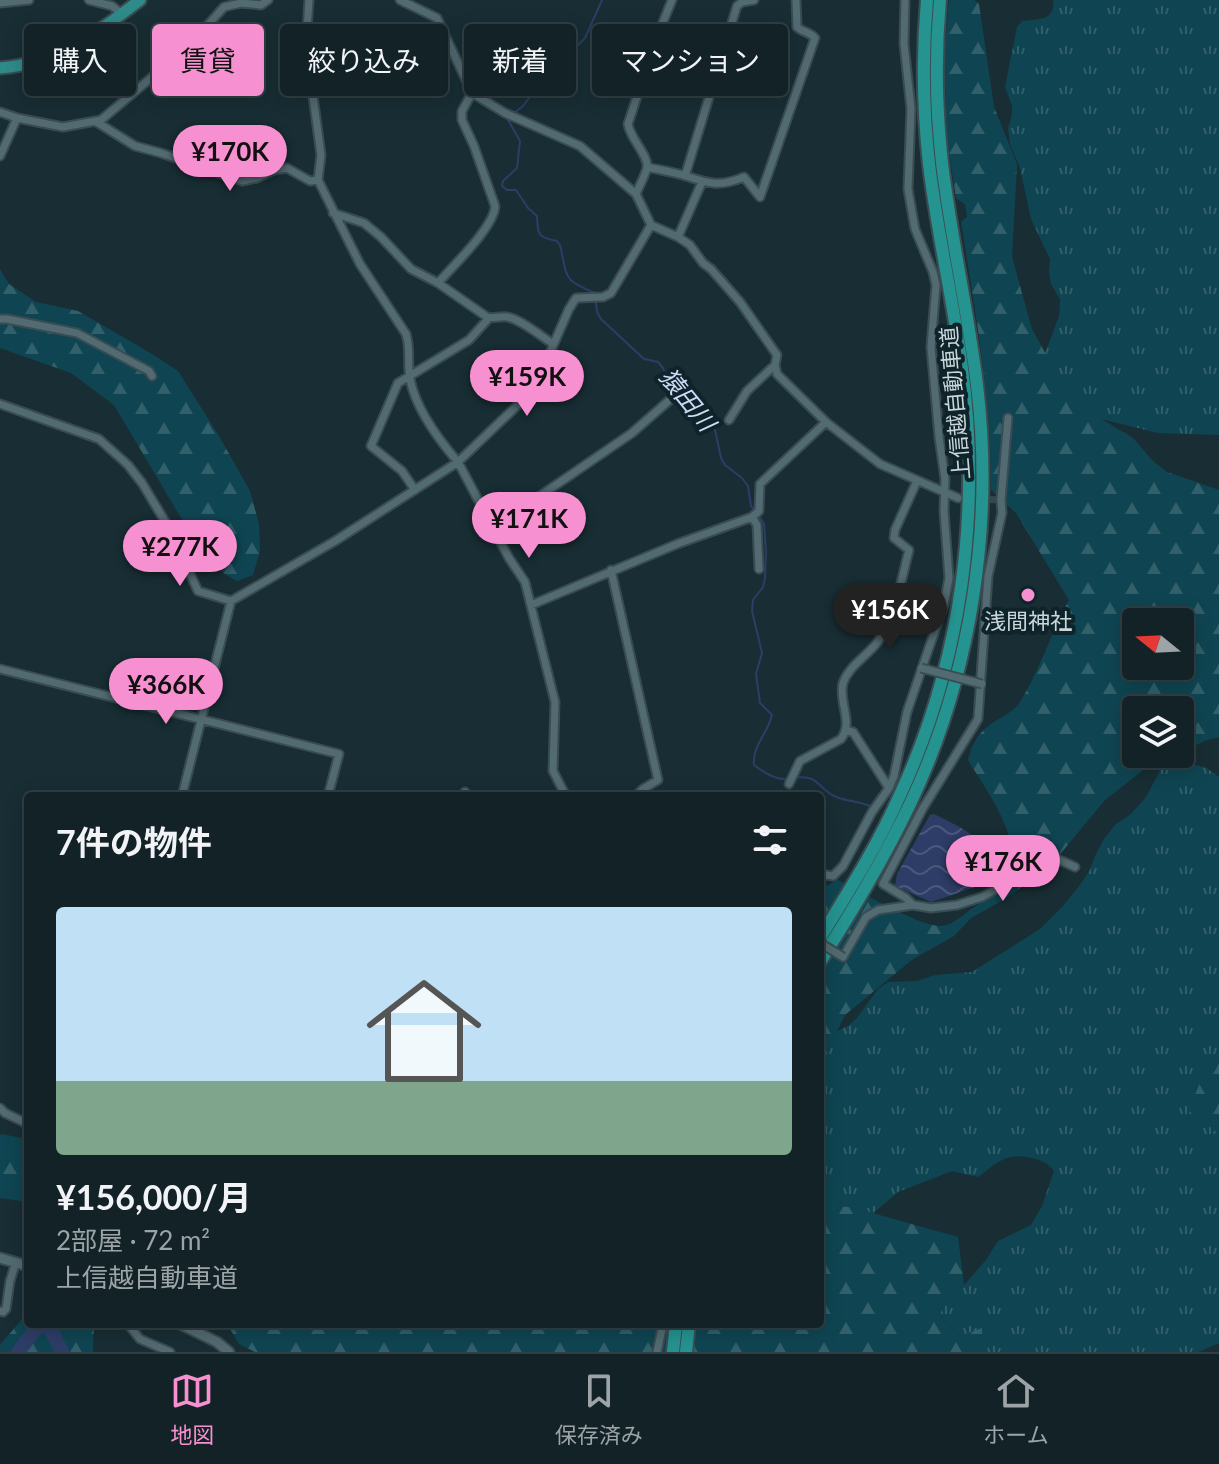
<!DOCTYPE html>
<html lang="ja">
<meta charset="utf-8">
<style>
:root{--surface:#122227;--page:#1f2f33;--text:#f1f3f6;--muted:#9ca4a7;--line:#313f44;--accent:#f690d0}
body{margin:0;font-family:Lato,"Noto Sans JP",sans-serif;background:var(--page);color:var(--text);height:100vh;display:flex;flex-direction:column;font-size:30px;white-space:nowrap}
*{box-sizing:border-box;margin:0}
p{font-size:26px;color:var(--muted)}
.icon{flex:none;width:44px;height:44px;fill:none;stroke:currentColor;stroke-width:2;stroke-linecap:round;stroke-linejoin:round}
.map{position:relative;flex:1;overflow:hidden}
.details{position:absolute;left:24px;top:792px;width:800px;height:536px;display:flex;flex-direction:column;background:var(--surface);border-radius:8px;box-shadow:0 4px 20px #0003,0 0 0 2px var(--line)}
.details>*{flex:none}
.guide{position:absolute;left:24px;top:24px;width:800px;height:72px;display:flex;gap:16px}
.needle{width:52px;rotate:288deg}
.controls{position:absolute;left:1122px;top:608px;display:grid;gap:16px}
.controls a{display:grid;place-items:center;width:72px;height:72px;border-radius:8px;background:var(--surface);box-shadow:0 4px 20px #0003,0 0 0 2px var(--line);font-size:40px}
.price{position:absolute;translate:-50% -68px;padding:0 18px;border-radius:28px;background:var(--accent);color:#111;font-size:26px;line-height:52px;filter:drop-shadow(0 2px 4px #0008)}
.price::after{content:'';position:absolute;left:50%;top:48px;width:24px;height:18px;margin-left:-12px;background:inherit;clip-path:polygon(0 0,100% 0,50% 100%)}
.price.current{background:#222;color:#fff}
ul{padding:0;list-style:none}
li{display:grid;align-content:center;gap:16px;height:424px;padding:0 32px}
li+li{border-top:2px solid var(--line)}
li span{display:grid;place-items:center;height:248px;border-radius:8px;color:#555}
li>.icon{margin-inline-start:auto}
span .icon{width:144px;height:144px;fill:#fffc;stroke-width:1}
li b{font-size:34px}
h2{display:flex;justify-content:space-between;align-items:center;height:96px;padding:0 32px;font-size:34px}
.chip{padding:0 28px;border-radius:8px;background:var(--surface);box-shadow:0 4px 20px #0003,0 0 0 2px var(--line);font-size:28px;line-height:72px}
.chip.current{background:var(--accent);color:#111}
.tabs{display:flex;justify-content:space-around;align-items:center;height:112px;border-top:2px solid var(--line);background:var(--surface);font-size:22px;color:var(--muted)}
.tabs a{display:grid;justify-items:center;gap:4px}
.tabs .current{color:var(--accent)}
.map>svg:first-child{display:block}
.grass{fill:url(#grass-tufts)}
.forest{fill:url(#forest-firs);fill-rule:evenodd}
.water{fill:url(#water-waves)}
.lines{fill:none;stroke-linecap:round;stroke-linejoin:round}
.stream{stroke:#2e3d67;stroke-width:2}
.river{stroke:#2e3d67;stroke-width:14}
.minor-tunnel{stroke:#33474d;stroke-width:7;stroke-dasharray:7 3.5;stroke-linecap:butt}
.minor-casing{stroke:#3a4c51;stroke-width:11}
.tertiary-casing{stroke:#3a4c51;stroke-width:13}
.trunk-casing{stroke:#3a4c51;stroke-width:15}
.motorway-casing{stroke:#3a4c51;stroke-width:16}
.minor{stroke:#526a71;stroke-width:7}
.tertiary{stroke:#526a71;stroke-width:9}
.trunk{stroke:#2e8b8a;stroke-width:11}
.motorway{stroke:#259390;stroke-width:12}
.minor-bridge-casing{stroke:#3a4c51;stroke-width:11;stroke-linecap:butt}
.minor-bridge{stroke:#526a71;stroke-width:7}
.poi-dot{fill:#f690d0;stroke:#0e242a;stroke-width:3}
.labels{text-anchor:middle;stroke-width:8;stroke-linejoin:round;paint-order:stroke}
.street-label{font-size:22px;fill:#c9d6da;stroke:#0e242a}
.poi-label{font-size:22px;fill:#c9d6da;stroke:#0e242a}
.water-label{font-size:24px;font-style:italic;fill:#cedbf8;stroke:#0e242a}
</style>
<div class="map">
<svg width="1219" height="1352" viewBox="0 0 1219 1352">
<defs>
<pattern id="grass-tufts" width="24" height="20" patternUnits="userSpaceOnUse" patternTransform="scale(2)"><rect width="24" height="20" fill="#0f4552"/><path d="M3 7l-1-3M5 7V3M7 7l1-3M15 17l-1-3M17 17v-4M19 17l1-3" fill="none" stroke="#315f6a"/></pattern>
<pattern id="forest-firs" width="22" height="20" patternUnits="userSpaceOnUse" patternTransform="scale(2)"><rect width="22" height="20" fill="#0f4552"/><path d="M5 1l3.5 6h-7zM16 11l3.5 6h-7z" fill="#315f6a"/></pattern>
<pattern id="water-waves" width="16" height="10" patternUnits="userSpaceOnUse" patternTransform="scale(2)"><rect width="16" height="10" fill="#2e3d67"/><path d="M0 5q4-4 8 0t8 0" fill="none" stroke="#4b587c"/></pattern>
</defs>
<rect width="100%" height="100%" fill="#182e34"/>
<path class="grass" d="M1053,0H1219V435L1158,433L1089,416L1037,375L1059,316L1060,304V299L1051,284L1049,272L1050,259L1031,219L1020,168L1010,144L1008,129L1012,114V106L1005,87L1017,27L1022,21C1037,19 1056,21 1053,0Z
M1189,764L1205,767L1219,777V1343L1199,1352H980L982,1349L960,1336L940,1316L945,1295L964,1285L986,1260L998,1241L1031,1225L1042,1206L1054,1171C1047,1162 1042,1161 1032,1158C1006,1152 998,1162 978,1177L952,1171L898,1192L873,1213L851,1207L820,1205V1060L828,1049L837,1031L848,1026L857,1018L878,989L888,982L917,981L935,975L972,972L1040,929L1062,907L1080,885L1090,870L1095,856L1104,839L1116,824L1131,814L1146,797L1161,769Z"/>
<path class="forest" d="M949,0H974L979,4L994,107L1017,164L1012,257L1032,329L1064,387L1083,408L1133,438L1152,460L1167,472L1219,490V737L1204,741L1180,754V710H1136V754H1179L1143,770L1104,801L1048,869L1003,900L971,918L954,936L913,959L845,1015L828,1049L820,1060V892L824,887L838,880C862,892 914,924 939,926C953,927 964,913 976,906C984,901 994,896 1001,888C1033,849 988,794 968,760C971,748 976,736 986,728C997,718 1012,715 1020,702C1040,670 1051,633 1069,600L1016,513L991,490C992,400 975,311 961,222L967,217L965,204L956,198L947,139L944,58ZM1136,622H1180V666H1136Z
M0,269L9,284L36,302L78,311L147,351L178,371L219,436L250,491L259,524L260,551L253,575L237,581L223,573L196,543L114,405L71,373L0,348Z
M1219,1053V1134L1189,1111L1199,1085L1215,1056Z
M2,1134L26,1139L28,1142V1202L0,1198V1135Z
M820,1205L851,1207L958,1237L964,1285L945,1295L940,1316L960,1336L982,1328V1349L980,1352H255L239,1344L227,1324H820Z
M28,1312V1324H94L93,1352H0V1345Z"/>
<path class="water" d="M934,814C948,821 992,841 994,859C995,866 989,876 987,883L931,902L895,886L897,874L930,815Z"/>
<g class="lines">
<path class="stream" d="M514,113L523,106L532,94L539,79L546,69L574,49L585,38L602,0
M509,117L507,118L520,141L517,168L503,181L502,186L507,190H516L528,208L537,216C538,235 537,237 557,241L560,245C568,279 562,279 595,293L597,312L601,319L644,359L658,362L663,368L668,384L683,393L715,430L721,458L725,465L742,478L748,486L751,506L764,523L766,553L765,578L763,587L753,600L752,611L762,653L756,674L760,703L772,715C768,733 752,746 754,765C763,772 775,780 787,779
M794,778C821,773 817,791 839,798C849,801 860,802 870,806"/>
<path class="river" d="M18,1352L38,1326H49L62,1352"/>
<path class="minor-tunnel" d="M958,498L1001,500"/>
<defs>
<path id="minor" d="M89,0L112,6L122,14
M309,0L306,45L321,155L318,180L360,264L406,334C411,349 407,364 410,379C416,409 438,439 458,462L509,558L525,582L555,702L553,771L566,796
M400,0L437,18L472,93L505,113L580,146L636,194L651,225L678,237L690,245L703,263L711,269L740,302L777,355L775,365L777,374L826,422L880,464L958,498
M0,3L29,0
M0,112L17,118L63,127L101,120L189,46L224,7L241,3L261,5L268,0
M95,121L135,146L161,153L242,181L257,178L274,170L287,168L310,181L318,180
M0,156L17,118
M647,167C660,170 674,172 686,176C710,184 720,187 744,177L760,197L815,38C810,32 802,32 797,27L796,0
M685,176L737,6L742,2L754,0
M636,194C639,186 645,176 647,168C649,155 630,139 628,124L655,42L672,0
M333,213L364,223L381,237L411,269L438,283L487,317C494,319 499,316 507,317C520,319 541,336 553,344
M678,237L702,182
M438,283C452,267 495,226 495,206L474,146L462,120V111L472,93
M0,319H7L77,333L149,371L152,376
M0,404L99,439L128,465L142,483L169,528L198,591L231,601
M729,420L747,391L775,365
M415,490L402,471L371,446L398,383L469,340L489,318
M752,517L757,525L759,569
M493,528L632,433L673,397
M611,570L658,780L643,789L636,796
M531,605L677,544L752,517L759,511L760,484L826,422
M0,669L339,754L328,796
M846,730L853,732L889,788
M789,784L800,761L841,739C854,722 838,702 843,683C849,665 869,655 879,640C895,617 902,577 909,550L894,538L895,530L917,481
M182,796L231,601L335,541L458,462L523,400L538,380L569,309L576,298L603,297L611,293L651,225
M464,796L465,792
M820,874L833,876L843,866L872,812L889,788L894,776L907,712L944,604L949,578L944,511L945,479L939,437L931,347L936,285L933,272L915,229L908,189L911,109L904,44L905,0
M913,905L906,898L883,884L923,808L978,719L988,576L1002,513L1001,500L1008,418
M843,957L866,917L878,910L913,905L931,908L957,905L982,897L995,890L1000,865L1007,856L1015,850L1025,846L1031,847L1075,867
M0,1108L5,1113L28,1124
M0,1311L3,1312L6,1309L10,1281L16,1262
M128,1324L140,1339L170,1352
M657,1352L663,1324"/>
<path id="tertiary" d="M0,1258L28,1266
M180,1324L217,1342L229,1352"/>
<path id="trunk" d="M0,68C55,64 98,33 140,0"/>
<path id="motorway" d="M820,938C849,891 878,845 900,795C962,661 981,512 962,368C953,299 937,232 929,164C923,109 922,55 927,0
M820,962C852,911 884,859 910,804C971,675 994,526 977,385C968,311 951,238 942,163C936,109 935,54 940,0
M673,1352L676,1324
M686,1352L689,1324"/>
</defs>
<use href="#minor" class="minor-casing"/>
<use href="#tertiary" class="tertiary-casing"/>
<use href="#trunk" class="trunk-casing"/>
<use href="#motorway" class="motorway-casing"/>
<use href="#minor" class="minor"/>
<use href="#tertiary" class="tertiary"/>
<use href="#trunk" class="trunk"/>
<use href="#motorway" class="motorway"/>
<defs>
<path id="minor-bridge" d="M921,668L982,684
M820,943L843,957"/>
</defs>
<use href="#minor-bridge" class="minor-bridge-casing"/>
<use href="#minor-bridge" class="minor-bridge"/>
</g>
<circle class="poi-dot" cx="1028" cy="595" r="8"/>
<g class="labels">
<g class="street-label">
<text transform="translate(955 403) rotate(-95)" y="8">上信越自動車道</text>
</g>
<g class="poi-label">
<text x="1028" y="629">浅間神社</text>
</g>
<g class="water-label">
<text transform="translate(687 400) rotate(51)" y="8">猿田川</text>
</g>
</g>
</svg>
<div class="controls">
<a><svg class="needle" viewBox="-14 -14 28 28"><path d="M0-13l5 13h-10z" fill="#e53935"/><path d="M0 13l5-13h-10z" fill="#9ca4a7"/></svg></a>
<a><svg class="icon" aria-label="layers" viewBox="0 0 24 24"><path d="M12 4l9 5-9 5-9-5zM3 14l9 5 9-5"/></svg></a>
</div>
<b class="price" style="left:230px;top:193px">¥170K</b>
<b class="price" style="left:527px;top:418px">¥159K</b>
<b class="price" style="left:529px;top:560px">¥171K</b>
<b class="price" style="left:180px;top:588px">¥277K</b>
<b class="price current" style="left:890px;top:651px">¥156K</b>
<b class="price" style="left:166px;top:726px">¥366K</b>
<b class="price" style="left:1003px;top:903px">¥176K</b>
<div class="guide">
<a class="chip">購入</a>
<a class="chip current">賃貸</a>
<a class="chip">絞り込み</a>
<a class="chip">新着</a>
<a class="chip">マンション</a>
</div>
<section class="details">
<h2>7件の物件<svg class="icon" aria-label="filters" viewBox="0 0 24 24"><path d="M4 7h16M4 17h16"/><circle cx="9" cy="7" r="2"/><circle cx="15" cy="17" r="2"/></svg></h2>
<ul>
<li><span style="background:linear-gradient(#bfe0f5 70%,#7fa58c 0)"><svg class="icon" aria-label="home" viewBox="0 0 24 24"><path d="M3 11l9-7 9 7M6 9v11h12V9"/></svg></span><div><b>¥156,000/月</b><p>2部屋 · 72 m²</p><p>上信越自動車道</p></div></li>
</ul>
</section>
</div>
<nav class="tabs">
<a class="current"><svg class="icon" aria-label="map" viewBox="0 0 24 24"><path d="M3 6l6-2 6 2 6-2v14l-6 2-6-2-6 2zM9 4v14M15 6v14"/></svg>地図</a>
<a><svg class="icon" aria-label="saved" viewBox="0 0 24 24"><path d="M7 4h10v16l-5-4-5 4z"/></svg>保存済み</a>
<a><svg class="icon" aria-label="home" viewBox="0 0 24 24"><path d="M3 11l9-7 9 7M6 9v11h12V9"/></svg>ホーム</a>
</nav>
